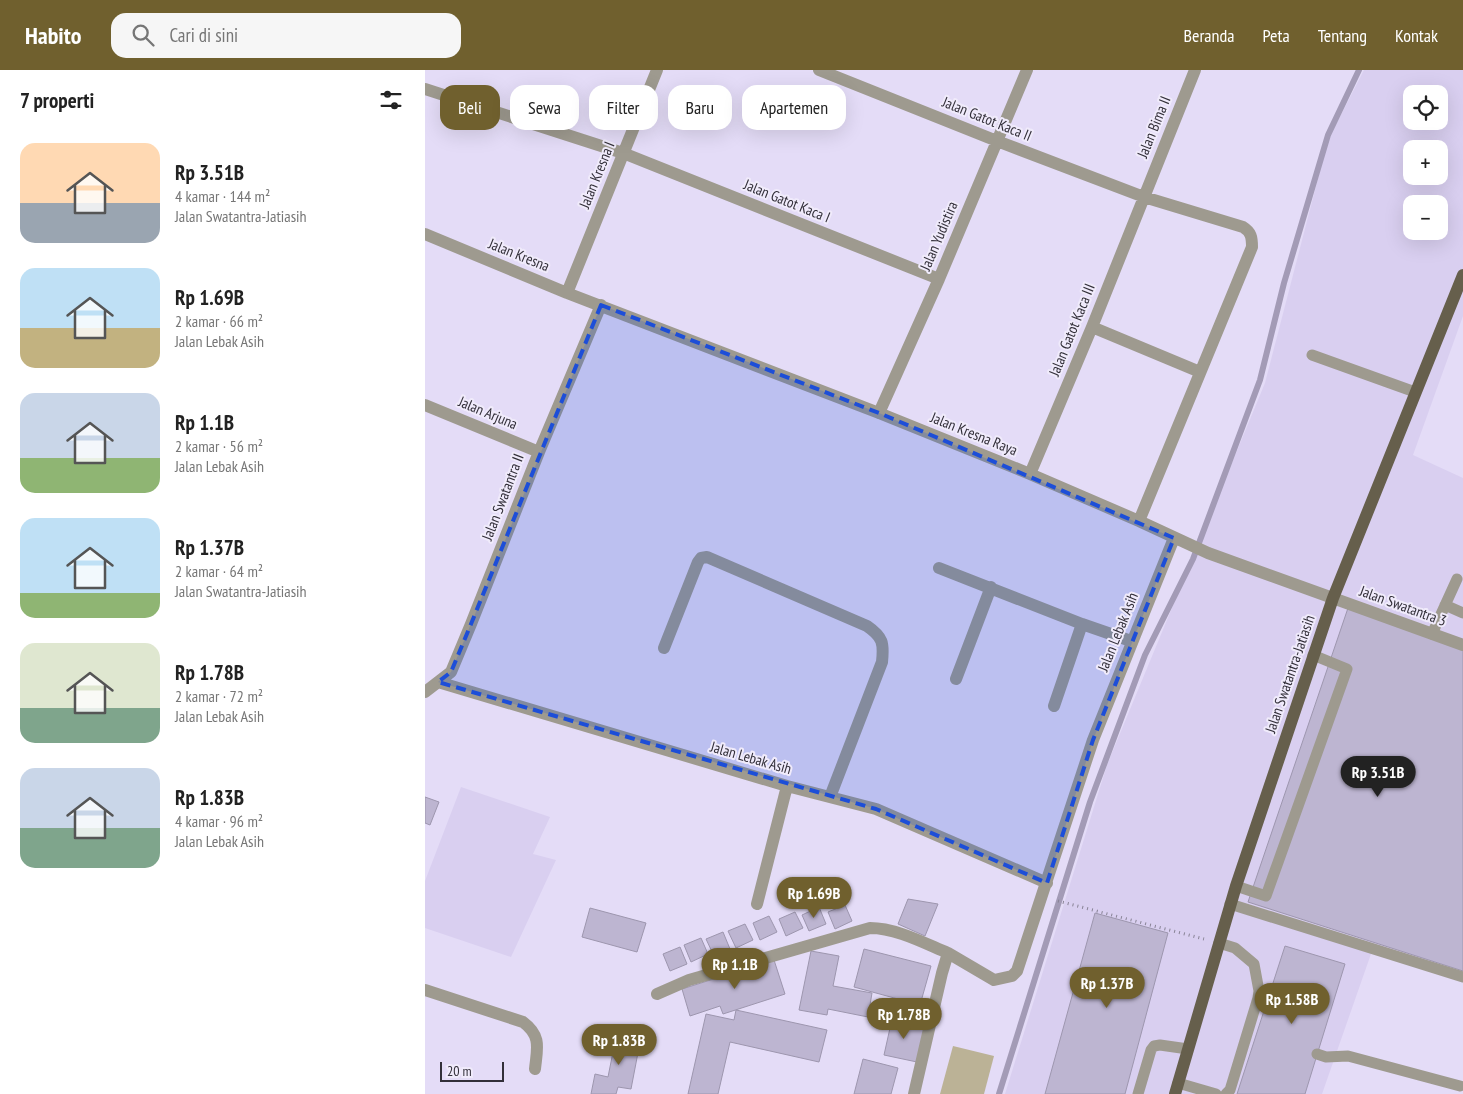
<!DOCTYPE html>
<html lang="id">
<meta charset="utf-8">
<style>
:root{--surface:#fff;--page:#f6f6f6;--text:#222;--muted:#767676;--accent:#70602e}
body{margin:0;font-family:"PT Sans Narrow",sans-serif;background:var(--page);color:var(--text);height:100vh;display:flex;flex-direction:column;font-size:19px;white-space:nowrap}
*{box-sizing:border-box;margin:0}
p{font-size:16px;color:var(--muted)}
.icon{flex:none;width:28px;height:28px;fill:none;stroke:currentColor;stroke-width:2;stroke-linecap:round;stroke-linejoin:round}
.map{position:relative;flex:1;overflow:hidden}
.sheet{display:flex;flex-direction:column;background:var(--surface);width:425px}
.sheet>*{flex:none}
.banner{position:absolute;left:15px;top:15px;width:475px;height:45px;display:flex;gap:10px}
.fabs{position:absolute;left:978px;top:15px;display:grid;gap:10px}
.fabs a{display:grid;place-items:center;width:45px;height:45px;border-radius:10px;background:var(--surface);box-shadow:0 5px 20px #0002;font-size:25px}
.scale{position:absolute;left:15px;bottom:12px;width:64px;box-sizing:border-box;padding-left:5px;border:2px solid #322f39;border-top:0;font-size:14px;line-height:18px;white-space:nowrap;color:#322f39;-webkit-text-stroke:4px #f0ebfb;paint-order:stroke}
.price{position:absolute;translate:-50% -42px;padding:0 11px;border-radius:18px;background:var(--accent);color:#fff;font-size:16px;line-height:32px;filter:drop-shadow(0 1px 2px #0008)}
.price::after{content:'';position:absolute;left:50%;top:30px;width:15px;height:11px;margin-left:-8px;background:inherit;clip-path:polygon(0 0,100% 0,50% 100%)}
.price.selected{background:#222;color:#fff}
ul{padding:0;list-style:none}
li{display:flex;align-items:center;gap:15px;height:125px;padding:0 20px}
li span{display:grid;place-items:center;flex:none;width:140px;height:100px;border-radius:15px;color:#555}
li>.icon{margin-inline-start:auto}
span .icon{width:60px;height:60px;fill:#fffc;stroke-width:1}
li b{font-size:21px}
h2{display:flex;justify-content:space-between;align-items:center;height:60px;padding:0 20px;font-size:21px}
.tag{padding:0 18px;border-radius:15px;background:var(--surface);box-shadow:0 5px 20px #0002;font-size:18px;line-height:45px}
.tag.selected{background:var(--accent);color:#fff}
header{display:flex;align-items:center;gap:30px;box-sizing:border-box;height:70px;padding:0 25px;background:var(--accent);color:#fff}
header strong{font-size:24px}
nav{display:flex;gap:28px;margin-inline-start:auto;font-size:18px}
.search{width:350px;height:45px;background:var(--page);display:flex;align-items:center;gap:12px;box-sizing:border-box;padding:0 18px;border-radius:15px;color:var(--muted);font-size:19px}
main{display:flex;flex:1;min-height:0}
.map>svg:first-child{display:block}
.built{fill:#d9cff0;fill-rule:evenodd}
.green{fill:#bbb296}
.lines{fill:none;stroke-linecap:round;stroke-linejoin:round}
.stream{stroke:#a39bb6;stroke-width:6}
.building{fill:#bdb5d1;stroke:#9d96ae}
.path{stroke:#888395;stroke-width:3;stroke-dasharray:1 4;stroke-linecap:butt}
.service{stroke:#9e9a8f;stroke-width:11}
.minor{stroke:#9e9a8f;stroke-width:12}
.primary{stroke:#665f4c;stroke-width:12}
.marked{fill:#1d4ed8;fill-opacity:0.2;stroke:#1d4ed8;stroke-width:4;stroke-dasharray:10 6;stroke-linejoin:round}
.labels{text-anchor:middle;stroke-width:4;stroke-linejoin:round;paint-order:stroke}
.street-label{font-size:15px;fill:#322f39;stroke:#f0ebfb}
</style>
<header>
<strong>Habito</strong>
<div class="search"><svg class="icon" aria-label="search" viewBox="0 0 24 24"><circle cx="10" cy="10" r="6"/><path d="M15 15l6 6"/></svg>Cari di sini</div>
<nav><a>Beranda</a><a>Peta</a><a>Tentang</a><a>Kontak</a></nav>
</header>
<main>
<section class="sheet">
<h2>7 properti<svg class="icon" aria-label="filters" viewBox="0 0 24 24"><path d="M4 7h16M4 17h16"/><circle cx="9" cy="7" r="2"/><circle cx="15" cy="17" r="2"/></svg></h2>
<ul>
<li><span style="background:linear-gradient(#ffd9b3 60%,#9aa5b1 0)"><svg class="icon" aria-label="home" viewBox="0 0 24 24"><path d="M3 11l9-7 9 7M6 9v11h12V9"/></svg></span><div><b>Rp 3.51B</b><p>4 kamar · 144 m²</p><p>Jalan Swatantra-Jatiasih</p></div></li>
<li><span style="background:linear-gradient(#bfe0f5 60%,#c2b280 0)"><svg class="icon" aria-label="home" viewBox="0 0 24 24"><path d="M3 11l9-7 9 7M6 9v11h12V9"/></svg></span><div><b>Rp 1.69B</b><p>2 kamar · 66 m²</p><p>Jalan Lebak Asih</p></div></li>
<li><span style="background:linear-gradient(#c9d6e8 65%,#8fb573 0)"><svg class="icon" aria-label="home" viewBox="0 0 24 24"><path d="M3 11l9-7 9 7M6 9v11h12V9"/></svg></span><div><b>Rp 1.1B</b><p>2 kamar · 56 m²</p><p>Jalan Lebak Asih</p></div></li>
<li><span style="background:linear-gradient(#bfe0f5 75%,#8fb573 0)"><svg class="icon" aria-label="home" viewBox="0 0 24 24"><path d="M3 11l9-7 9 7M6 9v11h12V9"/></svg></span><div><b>Rp 1.37B</b><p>2 kamar · 64 m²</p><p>Jalan Swatantra-Jatiasih</p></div></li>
<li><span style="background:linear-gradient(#dfe7d0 65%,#7fa58c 0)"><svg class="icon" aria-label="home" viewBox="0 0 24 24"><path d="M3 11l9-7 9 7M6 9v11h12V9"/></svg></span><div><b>Rp 1.78B</b><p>2 kamar · 72 m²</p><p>Jalan Lebak Asih</p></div></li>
<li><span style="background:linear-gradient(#c9d6e8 60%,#7fa58c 0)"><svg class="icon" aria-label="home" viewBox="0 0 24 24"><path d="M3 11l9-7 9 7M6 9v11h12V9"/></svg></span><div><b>Rp 1.83B</b><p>4 kamar · 96 m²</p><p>Jalan Lebak Asih</p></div></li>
</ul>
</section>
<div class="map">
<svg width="1038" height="1024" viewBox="0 0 1038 1024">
<rect width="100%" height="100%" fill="#e4dcf7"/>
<path class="built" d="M939,0H1038V246L988,385L1038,408V909L947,881L897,1024H580L682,695L840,313L903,70ZM986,24H1014V51H986ZM986,79H1014V106H986ZM986,134H1014V161H986Z
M36,717L125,747L108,784L131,790L86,887L0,858V811Z"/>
<path class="green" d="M528,976L569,986L559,1024H515Z"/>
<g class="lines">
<path class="stream" d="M574,1024L665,732L720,585L768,489L835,310L859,213L903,65L934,0"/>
</g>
<path class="building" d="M923,538L1038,580V901L823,832Z
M0,727L14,732L5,755L0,753Z
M483,829L513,834L500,866L473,854Z
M420,835L427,851L410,859L403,842Z
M394,837L401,854L384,861L377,845Z
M165,838L221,853L212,882L157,867Z
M370,842L378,858L361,866L354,849Z
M670,843L743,863L700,1024H620Z
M344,846L352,862L335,870L328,853Z
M320,854L328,870L311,878L303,861Z
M298,862L305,879L289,886L281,869Z
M276,868L283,884L266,892L259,875Z
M860,876L920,894L880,1024H812Z
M255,877L262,894L245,901L238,884Z
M439,879L506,896L495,935L429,917Z
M386,881L414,886L408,916L447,923L443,947L403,939L402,945L374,940Z
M349,890L360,924L298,944L295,936L265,946L257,919Z
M311,940L402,960L394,992L305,972L293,1024H263L281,944L309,950Z
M467,949L500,956L492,992L459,985Z
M192,962L216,967L206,1019L193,1017L191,1024H166L170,1004L183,1007Z
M438,989L473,998L466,1024H429Z"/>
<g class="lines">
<path class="path" d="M633,831L779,869"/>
<path class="service" d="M887,285L990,322
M1020,535L1038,543
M1007,564L1032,509
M811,816L841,826L922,599L888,585
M805,834L1038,907
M794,873L810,878L829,894L834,921L833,928L805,1020L801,1024
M892,984L901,987L923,986L1035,1016
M753,1013L791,1024
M713,1024L726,980L729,976L735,975L763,979"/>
<path class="minor" d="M394,0L572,71L719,127L818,157C826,162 827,167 827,177L714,451
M0,19L198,83L514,209
M0,164L142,223L454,343L605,404L714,451L783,483L1038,575
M142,223L232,0
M667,257L775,302
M0,335L114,382
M454,343L514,209L602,0
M605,404L667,257L770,0
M514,498L657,554L706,571
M239,578L273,492L276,488L282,487L442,556C458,567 459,573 457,592L405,727
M531,609L566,517
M13,612L362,716L451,739L622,813
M0,622L26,602L46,554L114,382L176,235
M629,636L657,554
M332,834L362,716
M0,920L98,952C117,966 112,979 110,999
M232,924L264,910L445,858C471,858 499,873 523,883
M489,1024L517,903L523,883L569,910L587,906L592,901L668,670L749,468"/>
<path class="primary" d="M750,1024L811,816L908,528L1038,205"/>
</g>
<path class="marked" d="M176,235L454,343L749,468L668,670L622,813L451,739L13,612L26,602L46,554Z"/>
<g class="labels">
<g class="street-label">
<text transform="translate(562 49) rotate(22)" y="5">Jalan Gatot Kaca II</text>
<text transform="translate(729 57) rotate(-68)" y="5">Jalan Bima II</text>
<text transform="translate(172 105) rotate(-68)" y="5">Jalan Kresna I</text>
<text transform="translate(362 131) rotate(22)" y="5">Jalan Gatot Kaca I</text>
<text transform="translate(514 166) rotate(-67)" y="5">Jalan Yudistira</text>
<text transform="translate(94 185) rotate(22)" y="5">Jalan Kresna</text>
<text transform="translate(647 260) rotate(-68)" y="5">Jalan Gatot Kaca III</text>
<text transform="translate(63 343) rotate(23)" y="5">Jalan Arjuna</text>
<text transform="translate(549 364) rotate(22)" y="5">Jalan Kresna Raya</text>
<text transform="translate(78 427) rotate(-69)" y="5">Jalan Swatantra II</text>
<text transform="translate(978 536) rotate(20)" y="5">Jalan Swatantra 3</text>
<text transform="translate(693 562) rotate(-68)" y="5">Jalan Lebak Asih</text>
<text transform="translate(865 604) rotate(-71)" y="5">Jalan Swatantra-Jatiasih</text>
<text transform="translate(326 688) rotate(16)" y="5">Jalan Lebak Asih</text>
</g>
</g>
</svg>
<div class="fabs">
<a><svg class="icon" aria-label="locate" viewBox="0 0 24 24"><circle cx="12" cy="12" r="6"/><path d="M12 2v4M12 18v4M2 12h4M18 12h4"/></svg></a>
<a>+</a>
<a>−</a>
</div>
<div class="scale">20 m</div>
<b class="price selected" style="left:953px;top:728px">Rp 3.51B</b>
<b class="price" style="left:389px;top:849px">Rp 1.69B</b>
<b class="price" style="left:310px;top:920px">Rp 1.1B</b>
<b class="price" style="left:682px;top:939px">Rp 1.37B</b>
<b class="price" style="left:867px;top:955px">Rp 1.58B</b>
<b class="price" style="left:479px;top:970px">Rp 1.78B</b>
<b class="price" style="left:194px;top:996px">Rp 1.83B</b>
<div class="banner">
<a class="tag selected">Beli</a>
<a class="tag">Sewa</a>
<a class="tag">Filter</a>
<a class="tag">Baru</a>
<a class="tag">Apartemen</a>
</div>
</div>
</main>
